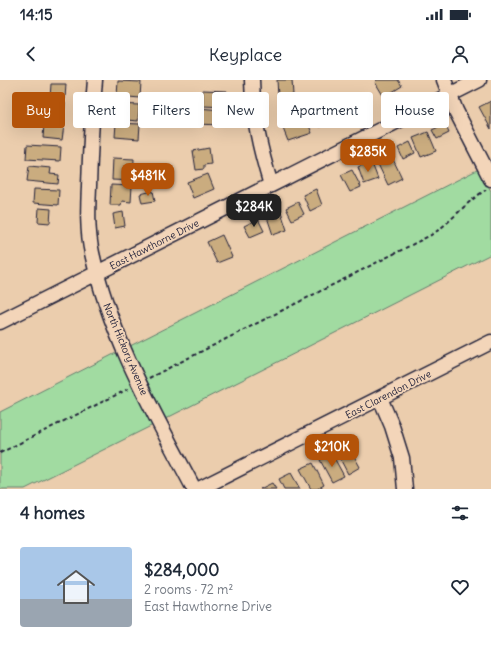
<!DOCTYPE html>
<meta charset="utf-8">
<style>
:root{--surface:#fff;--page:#f2f2f3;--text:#1f2937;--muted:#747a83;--accent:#b45309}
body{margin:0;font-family:Delius,sans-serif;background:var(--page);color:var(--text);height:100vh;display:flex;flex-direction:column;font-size:15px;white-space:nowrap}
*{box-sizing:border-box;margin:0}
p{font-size:13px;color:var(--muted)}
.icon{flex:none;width:22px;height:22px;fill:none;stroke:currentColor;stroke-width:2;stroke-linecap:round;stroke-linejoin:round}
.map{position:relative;height:409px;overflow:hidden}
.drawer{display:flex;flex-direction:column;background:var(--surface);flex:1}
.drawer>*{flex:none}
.guide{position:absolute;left:12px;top:12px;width:467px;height:36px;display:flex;gap:8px}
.price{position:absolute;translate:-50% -34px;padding:0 9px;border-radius:8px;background:var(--accent);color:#fff;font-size:13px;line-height:26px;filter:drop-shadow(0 1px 2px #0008)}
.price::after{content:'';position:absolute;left:50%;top:24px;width:12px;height:9px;margin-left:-6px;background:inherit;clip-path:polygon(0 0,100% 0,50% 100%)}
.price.on{background:#222;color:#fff}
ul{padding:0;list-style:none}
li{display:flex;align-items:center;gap:12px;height:100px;padding:0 20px}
li span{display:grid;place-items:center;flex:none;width:112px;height:80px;border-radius:4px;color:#555}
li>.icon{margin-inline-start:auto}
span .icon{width:48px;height:48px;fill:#fffc;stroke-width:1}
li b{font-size:17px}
h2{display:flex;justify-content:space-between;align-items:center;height:48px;padding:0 20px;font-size:17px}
.pill{padding:0 14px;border-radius:4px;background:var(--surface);box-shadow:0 4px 16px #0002;font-size:14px;line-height:36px}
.pill.on{background:var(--accent);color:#fff}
.status{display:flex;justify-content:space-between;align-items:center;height:28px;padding:0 20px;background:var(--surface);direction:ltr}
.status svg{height:11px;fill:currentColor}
header{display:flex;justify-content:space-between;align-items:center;height:52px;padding:0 20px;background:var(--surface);font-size:18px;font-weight:600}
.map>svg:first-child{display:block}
.green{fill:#a1dba1;stroke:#627e6e}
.building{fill:#caac7f;stroke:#22223b}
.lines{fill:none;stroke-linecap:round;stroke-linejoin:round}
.street-casing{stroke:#22223b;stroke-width:17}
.path{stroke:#22223b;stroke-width:2;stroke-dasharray:4 3;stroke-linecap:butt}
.street{stroke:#f3d5b9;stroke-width:14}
.labels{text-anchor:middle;stroke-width:3.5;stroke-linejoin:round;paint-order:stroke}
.street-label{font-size:10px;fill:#22223b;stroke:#f3d5b9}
</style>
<div class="status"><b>14:15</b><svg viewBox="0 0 49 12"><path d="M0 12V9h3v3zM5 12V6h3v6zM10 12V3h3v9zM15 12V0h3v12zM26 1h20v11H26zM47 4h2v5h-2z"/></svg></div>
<header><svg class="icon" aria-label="back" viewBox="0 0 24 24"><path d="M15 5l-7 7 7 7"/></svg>Keyplace<svg class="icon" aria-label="person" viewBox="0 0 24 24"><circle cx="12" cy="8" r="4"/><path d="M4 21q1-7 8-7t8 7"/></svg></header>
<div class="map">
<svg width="491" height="409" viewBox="0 0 491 409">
<rect width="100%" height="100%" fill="#ebcdad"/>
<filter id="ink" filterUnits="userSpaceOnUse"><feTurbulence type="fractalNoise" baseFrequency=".025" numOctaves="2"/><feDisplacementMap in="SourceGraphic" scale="8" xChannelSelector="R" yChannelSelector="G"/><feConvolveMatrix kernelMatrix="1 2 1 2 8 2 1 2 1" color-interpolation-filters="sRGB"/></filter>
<g filter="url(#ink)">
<path class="green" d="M479,89L491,111V174L165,339L130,266Z
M118,272L153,345L25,409H0V332Z"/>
<path class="building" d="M277,0H292L293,15L278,16Z
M377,0H398L402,6L384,17L375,2Z
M118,1L141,2L140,18L117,16Z
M51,4H66L65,19L50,18Z
M203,10L227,11L226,27L203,26Z
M491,21V49L479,27Z
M47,22L65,23L64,37L46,36Z
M116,24L139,25L138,41L115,39Z
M197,28L223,30L222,45L196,44Z
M329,31L333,43L320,47L316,35Z
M306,38L312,53L288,61L282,46Z
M116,43L140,44L139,59L115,57Z
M44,44L64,45L62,60L43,58Z
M445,44L449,53L437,59L432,50Z
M428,52L436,71L421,77L413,58Z
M410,62L415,73L403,79L398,68Z
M27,65L61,67L60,81L26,79Z
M209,68L211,84L204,85V89L196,90L193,71Z
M390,73L402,98L388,105L376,80Z
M113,78L134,79L133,101L112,100Z
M371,81L378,99L364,104L358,87Z
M29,86L51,88L50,94L59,95L58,104L27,101Z
M352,90L361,107L350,112L341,95Z
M208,94L214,109L193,118L187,102Z
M111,105L132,106L131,122L122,121L121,125H110Z
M34,109L59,110L58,125L33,123Z
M316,109L322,125L310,131L303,115Z
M153,111L155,121L142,123L140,114Z
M298,122L304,134L292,140L286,128Z
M39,128L51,129L50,143L38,142Z
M280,129L287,150L273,155L266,134Z
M123,132L125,146L115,148L113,134Z
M258,139L264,151L250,157L244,146Z
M222,155L232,177L217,183L207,162Z
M348,365L360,387L348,394L336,371Z
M332,374L344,396L332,402L320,380Z
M313,383L324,405L317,409H311L300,389Z
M291,393L300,409H284L279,399Z
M272,403L276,409H260Z"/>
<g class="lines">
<defs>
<path id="street" d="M95,0C92,35 90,71 89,106C88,128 87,151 92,173C110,257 154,333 194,409
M252,0C253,39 260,69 271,105
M444,0L456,31L491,99
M0,242L479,0
M380,318L392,346L402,378L405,409
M199,409L491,262"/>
</defs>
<use href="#street" class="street-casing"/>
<path class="path" d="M149,298L431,155C452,142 464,123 486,110
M0,373L128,309"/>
<use href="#street" class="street"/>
</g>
</g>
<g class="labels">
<g class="street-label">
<text transform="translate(154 164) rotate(-27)" y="4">East Hawthorne Drive</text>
<text transform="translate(126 269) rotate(67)" y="4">North Hickory Avenue</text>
<text transform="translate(388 314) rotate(-27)" y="4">East Clarendon Drive</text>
</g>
</g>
</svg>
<b class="price" style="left:368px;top:93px">$285K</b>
<b class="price" style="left:148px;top:117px">$481K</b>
<b class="price on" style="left:254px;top:148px">$284K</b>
<b class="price" style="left:332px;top:388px">$210K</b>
<div class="guide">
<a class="pill on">Buy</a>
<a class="pill">Rent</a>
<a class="pill">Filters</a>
<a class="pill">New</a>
<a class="pill">Apartment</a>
<a class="pill">House</a>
</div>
</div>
<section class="drawer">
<h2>4 homes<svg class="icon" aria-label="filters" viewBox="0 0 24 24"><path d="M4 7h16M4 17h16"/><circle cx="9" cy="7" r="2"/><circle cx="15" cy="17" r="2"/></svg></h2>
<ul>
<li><span style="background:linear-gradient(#a9c7e8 65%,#9aa5b1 0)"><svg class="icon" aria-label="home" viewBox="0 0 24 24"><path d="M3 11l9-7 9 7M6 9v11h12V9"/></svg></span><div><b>$284,000</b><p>2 rooms · 72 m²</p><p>East Hawthorne Drive</p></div><svg class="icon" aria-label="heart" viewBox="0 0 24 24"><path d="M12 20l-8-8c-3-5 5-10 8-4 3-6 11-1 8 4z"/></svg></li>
</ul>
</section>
